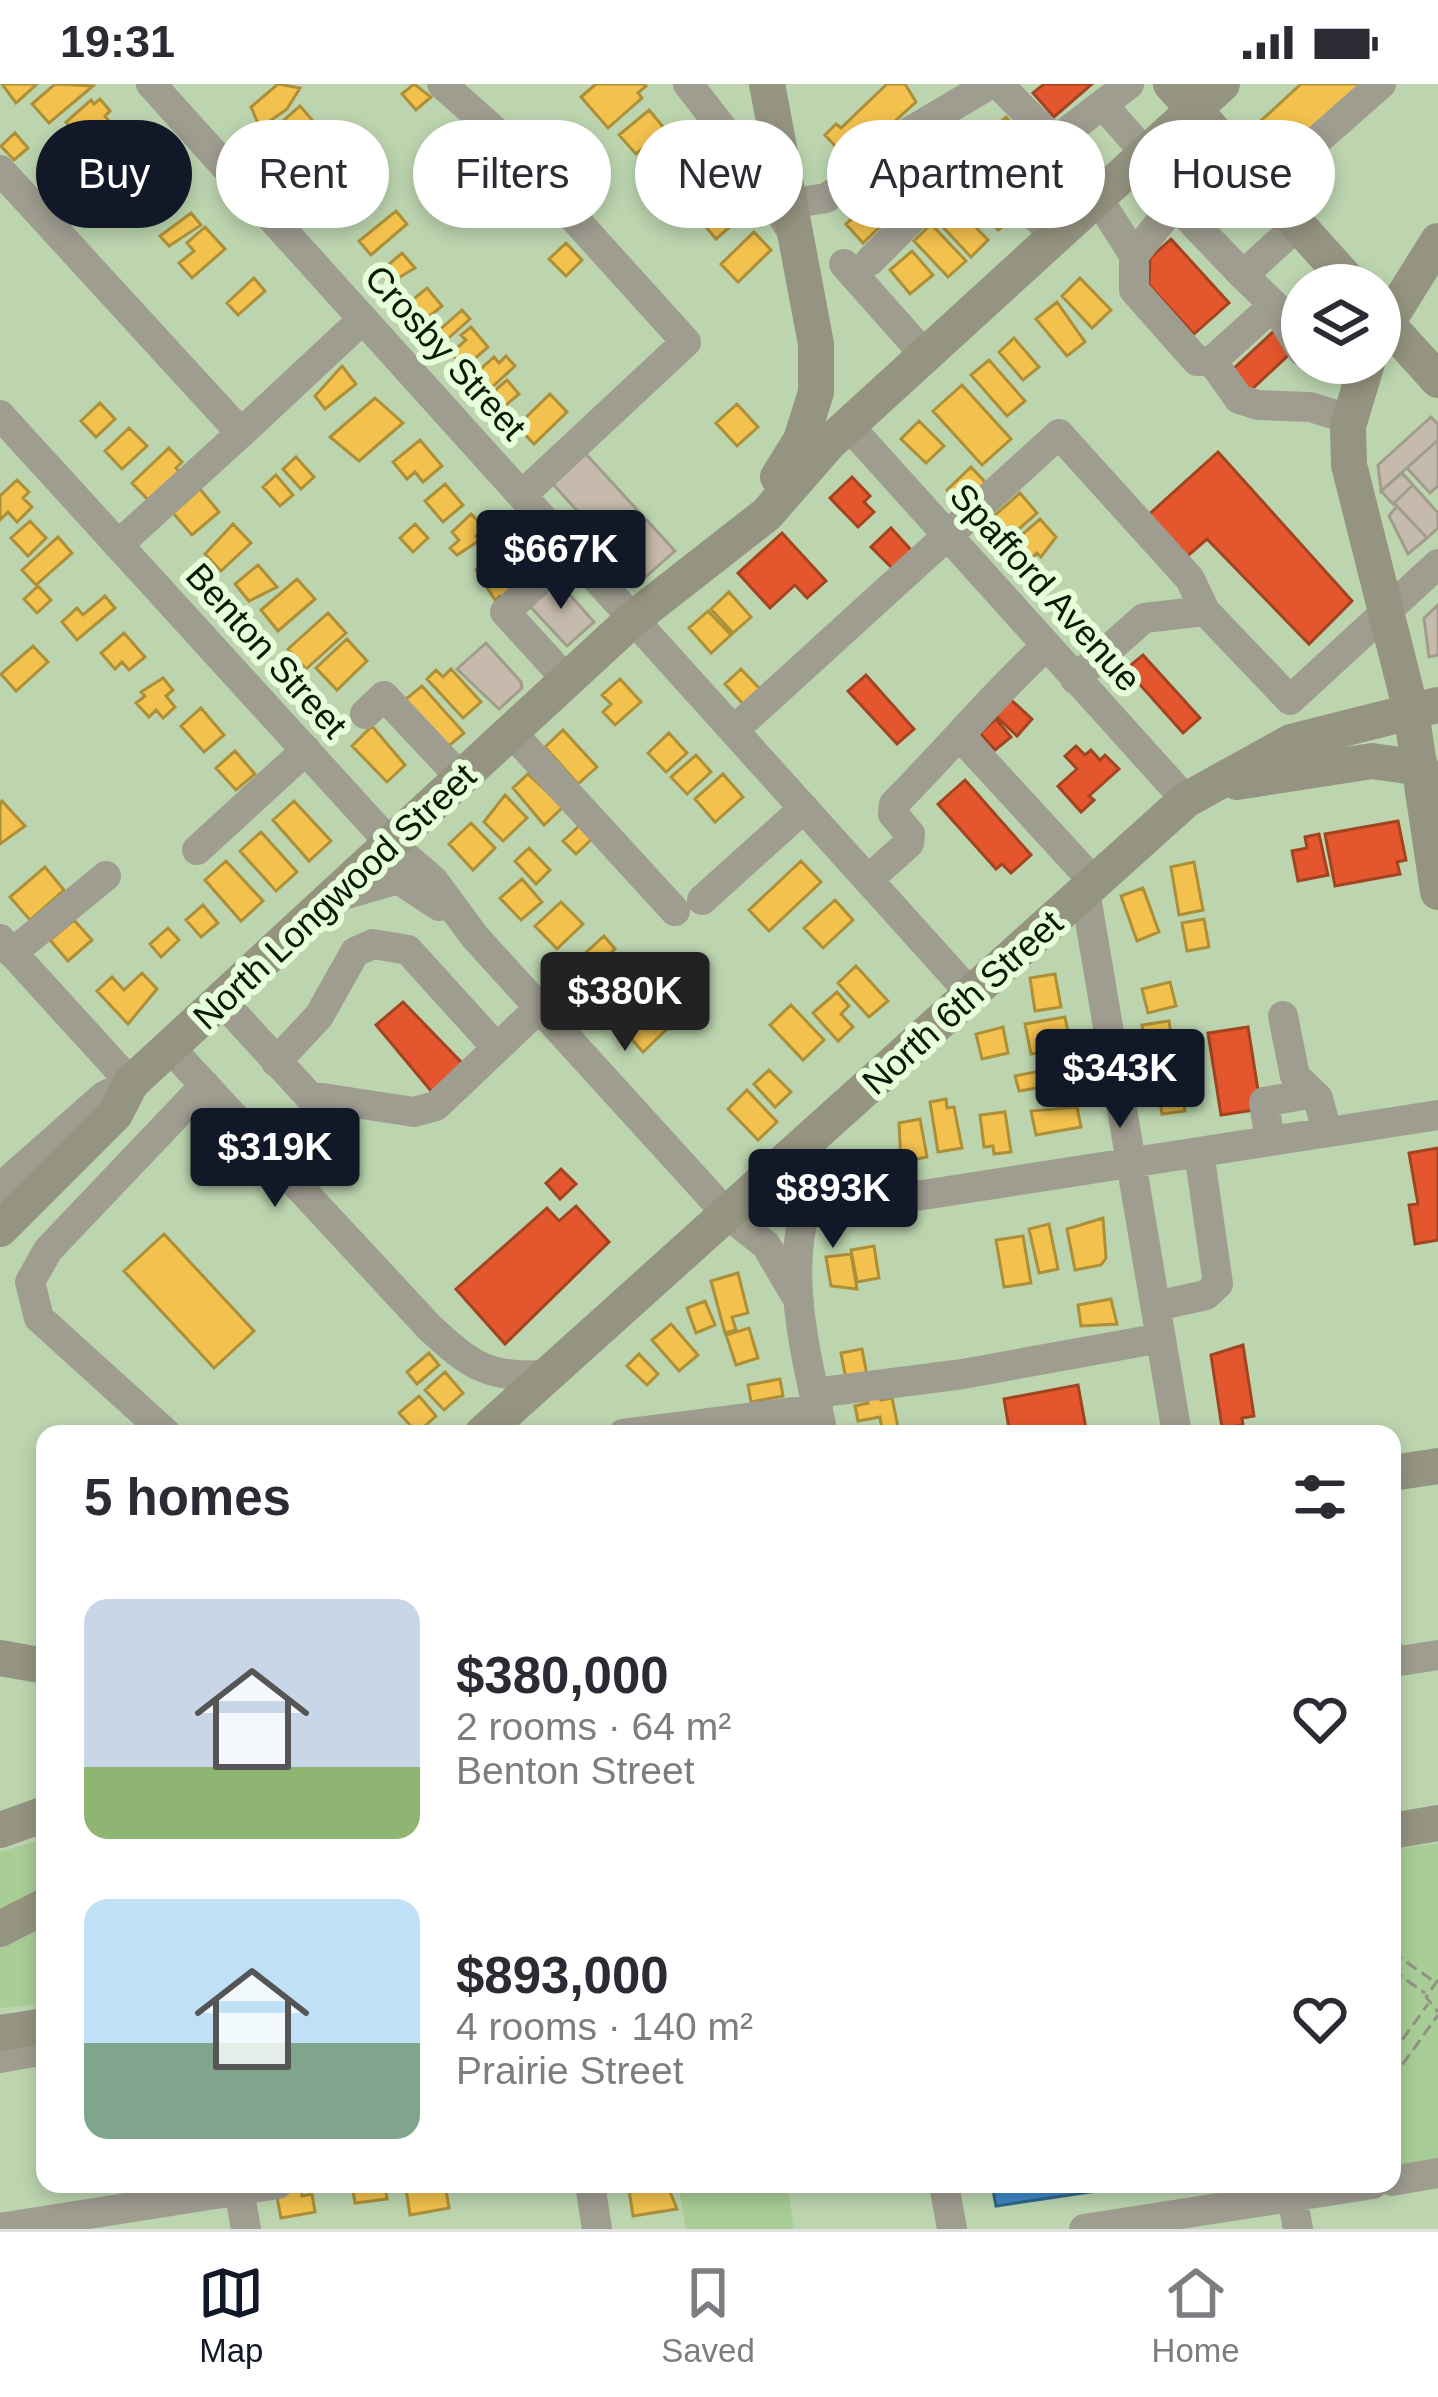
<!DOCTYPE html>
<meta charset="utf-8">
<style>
:root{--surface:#fff;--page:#f7f7f7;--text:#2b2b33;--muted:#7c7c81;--line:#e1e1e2;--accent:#111827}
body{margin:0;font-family:Arial,sans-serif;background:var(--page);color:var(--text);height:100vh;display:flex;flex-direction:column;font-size:45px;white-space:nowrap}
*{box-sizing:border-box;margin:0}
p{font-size:39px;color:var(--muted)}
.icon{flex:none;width:66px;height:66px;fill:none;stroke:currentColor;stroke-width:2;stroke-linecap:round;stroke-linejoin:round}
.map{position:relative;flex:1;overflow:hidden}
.drawer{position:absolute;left:36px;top:1341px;width:1365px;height:768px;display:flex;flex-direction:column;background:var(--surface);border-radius:24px;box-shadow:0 6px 18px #0003}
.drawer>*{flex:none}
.hud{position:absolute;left:36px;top:36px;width:1368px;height:108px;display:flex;gap:24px}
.tools{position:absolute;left:1281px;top:180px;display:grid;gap:24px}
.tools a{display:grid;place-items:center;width:120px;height:120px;border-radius:50%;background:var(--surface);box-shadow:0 6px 18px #0003;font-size:60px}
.price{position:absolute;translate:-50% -102px;padding:0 27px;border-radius:12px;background:var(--accent);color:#fff;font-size:39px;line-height:78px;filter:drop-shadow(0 3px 6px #0008)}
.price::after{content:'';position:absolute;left:50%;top:72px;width:36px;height:27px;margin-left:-18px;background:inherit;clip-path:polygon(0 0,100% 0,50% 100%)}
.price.selected{background:#222;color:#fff}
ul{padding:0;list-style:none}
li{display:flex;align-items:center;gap:36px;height:300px;padding:0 48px}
li span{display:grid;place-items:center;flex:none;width:336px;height:240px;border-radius:24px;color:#555}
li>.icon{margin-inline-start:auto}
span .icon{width:144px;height:144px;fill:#fffc;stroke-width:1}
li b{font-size:51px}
h2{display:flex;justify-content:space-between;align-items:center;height:144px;padding:0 48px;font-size:51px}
.chip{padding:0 42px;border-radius:54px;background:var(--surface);box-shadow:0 6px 18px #0003;font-size:42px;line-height:108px}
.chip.selected{background:var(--accent);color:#fff}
.status{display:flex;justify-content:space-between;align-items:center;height:84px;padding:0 60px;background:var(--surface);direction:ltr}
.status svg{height:33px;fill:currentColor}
.tabs{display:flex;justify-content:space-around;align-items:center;height:168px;border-top:3px solid var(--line);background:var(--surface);font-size:33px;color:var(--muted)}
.tabs a{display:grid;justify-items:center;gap:6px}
.tabs .selected{color:var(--accent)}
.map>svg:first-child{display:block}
.green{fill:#a9cd96}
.homes{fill:#f2c14e;stroke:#ac8f37;stroke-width:3}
.shops{fill:#e4572e;stroke:#a34421;stroke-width:3}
.schools{fill:#3f88c5;stroke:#2f678a;stroke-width:3}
.building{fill:#c5baab;stroke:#a19d8d;stroke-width:3}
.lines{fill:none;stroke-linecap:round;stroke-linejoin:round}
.path{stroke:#8f9382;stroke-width:3;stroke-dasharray:12 6;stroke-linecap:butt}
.minor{stroke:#9f9d90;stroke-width:30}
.major{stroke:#959480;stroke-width:36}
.labels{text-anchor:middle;stroke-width:12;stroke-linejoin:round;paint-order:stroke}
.street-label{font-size:36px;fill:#0a1902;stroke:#e7fedb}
</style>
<div class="status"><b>19:31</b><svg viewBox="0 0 49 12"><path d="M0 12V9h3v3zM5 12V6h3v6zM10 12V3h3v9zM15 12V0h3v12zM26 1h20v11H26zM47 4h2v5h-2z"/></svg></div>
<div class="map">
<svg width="1438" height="2145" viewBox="0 0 1438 2145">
<rect width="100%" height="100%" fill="#bcd5af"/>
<path class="green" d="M45,1754V1813L0,1839V1768Z
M1438,1759V2076L1392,2084V1766Z
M45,1836V1920L0,1924V1861Z
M678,2100H787L794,2145H686Z"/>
<path class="homes" d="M2,0H37L16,19Z
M55,0L93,2L49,39L32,20Z
M278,0L300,4L287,25L260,44L251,23Z
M414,0L431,13L416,26L402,10Z
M596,0H644L646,2L638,9L642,14L608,44L581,13Z
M905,0L916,18L854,74L847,75L825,51L836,40L841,44L887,0Z
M1301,0H1366L1280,78L1252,45Z
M100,15L110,27L105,32L109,37L84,58L66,38L91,16L94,20Z
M300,22L313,37L296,52L313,72L287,95L277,84L284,78L264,54Z
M649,26L665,45L636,70L619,51Z
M1006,33L1020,48L999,68L984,52Z
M15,49L28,64L14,76L1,62Z
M136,65L159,89L145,103L141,98L132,106L119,92L124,88L118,80Z
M1020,72L1026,79L1032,73L1047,89L1027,113L1011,95L1017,89L1010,81Z
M716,74L728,86L701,123L683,105Z
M59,78L73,94L53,112L38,96Z
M298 102a14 14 0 1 1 28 0a14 14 0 1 1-28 0Z
M973,89L1018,130L998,146L959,102Z
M171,94L185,110L151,138L138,123Z
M72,108L88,125L70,141L54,124Z
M726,116L741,133L716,155L701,137Z
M870,118L887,136L863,159L846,140Z
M958,125L988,156L971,173L941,141Z
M396,127L407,140L371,171L359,157Z
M191,129L201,141L169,162L160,152Z
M931,140L966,177L948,193L914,157Z
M205,143L225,165L192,194L179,179L194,167L187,159Z
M754,148L771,166L738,198L721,180Z
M566,159L582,176L566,192L549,175Z
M912,167L933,191L910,210L890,186Z
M402,169L415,184L388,200L381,187Z
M254,194L265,207L238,231L227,219Z
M1080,194L1111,226L1092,244L1062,212Z
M427,204L442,222L420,240L405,222Z
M1057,218L1085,258L1067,272L1036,235Z
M462,226L470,235L443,259L435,250Z
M471,243L488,263L464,284L451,269L466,256L461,251Z
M1014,254L1039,283L1023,296L999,268Z
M506,272L515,282L490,305L475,290L494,273L499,279Z
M989,276L1025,317L1007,332L971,291Z
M342,282L356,300L325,325L315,312Z
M507,296L519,310L499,327L487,313Z
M962,301L1011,355L982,381L933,327Z
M550,310L567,328L534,360L517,342Z
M375,314L403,339L359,377L330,353Z
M100,319L115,335L96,353L81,337Z
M737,320L758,343L737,362L716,339Z
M919,337L944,362L926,379L901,355Z
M129,344L147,362L122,385L105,367Z
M420,356L442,382L423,398L415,388L407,395L393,378Z
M169,364L182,378L176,384L181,390L150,418L132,399Z
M296,373L314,393L301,405L283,385Z
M971,383L986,399L962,422L947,406Z
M276,391L293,411L280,422L263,403Z
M17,396L29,408L23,414L32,423L17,438L8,428L0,436V412Z
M445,400L463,421L443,438L425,417Z
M200,405L219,428L192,451L173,429Z
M1020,409L1037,429L1002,460L985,440Z
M471,430L485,444L476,452L480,456L457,471L450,464L459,456L452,448Z
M1040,435L1056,453L1041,473L1037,469L1022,482L1007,464Z
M30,437L46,454L28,472L11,454Z
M233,440L251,459L221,487L205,470Z
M415,440L428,454L413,468L400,454Z
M58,453L72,469L36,501L22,486Z
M518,455L540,481L505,517L500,512L495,516L476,486Z
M258,481L277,503L249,517L235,500Z
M297,495L315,515L278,547L261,526Z
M38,502L51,516L37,529L24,515Z
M729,508L751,533L733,549L711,525Z
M105,512L115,524L77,556L62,538L77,524L83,531Z
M708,527L731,551L711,569L689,544Z
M328,529L346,549L306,585L288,565Z
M124,549L145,573L129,586L122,578L115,585L101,569Z
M347,555L367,577L337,606L316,584Z
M33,562L48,578L16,607L1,590Z
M451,585L481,618L463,634L427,595L436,586L443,593Z
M741,585L760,605L744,621L725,600Z
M163,594L173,606L166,612L175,623L163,634L156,626L149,633L136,619L145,612L141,608Z
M620,595L641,618L615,641L603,628L611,620L602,611Z
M422,602L464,649L443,667L401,619Z
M201,624L224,651L204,668L181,642Z
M372,642L405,681L387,698L352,662Z
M563,646L597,683L578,700L545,663Z
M669,649L687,669L666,688L648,669Z
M235,667L255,690L236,706L216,684Z
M696,671L711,688L687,710L671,693Z
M528,690L563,723L544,741L513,704Z
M723,690L743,713L715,738L695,715Z
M505,711L527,734L503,757L484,738Z
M2,717L25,742L0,760V719Z
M294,717L331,757L309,777L273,736Z
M471,739L495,764L473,786L449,760Z
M580,741L593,754L576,770L563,757Z
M261,748L297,788L276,807L240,767Z
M529,764L550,786L536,800L515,777Z
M226,777L263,817L241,837L205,796Z
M801,777L821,798L769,847L749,826Z
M1194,778L1203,826L1179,831L1171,783Z
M45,783L64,806L30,836L10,813Z
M522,795L542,818L521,836L500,814Z
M1143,804L1159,848L1137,857L1121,812Z
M835,816L853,836L823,864L804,844Z
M561,818L583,840L557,865L535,842Z
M203,821L218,839L201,853L186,836Z
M1204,835L1209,863L1187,867L1182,839Z
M74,836L92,856L68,877L50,856Z
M168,844L179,856L161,873L150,860Z
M604,852L615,865L601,878L606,885L586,903L569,884Z
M652,870L668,887L614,935L596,915Z
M856,882L888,917L869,933L838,899Z
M142,889L157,905L128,940L97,907L112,893L124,906Z
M1055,890L1061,923L1035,927L1030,894Z
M1170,898L1176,922L1148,929L1142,905Z
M837,908L849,922L841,930L853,943L838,957L813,929Z
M643,917L668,944L643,968L618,940Z
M791,921L824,956L803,976L770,941Z
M1065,933L1071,963L1031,970L1025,940Z
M1169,937L1174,973L1163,975L1161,967L1146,969L1142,941Z
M1003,943L1008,969L982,975L976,950Z
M1071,981L1076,1005L1039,1012L1037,1004L1019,1007L1015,992Z
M1178,982L1185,1027L1162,1030L1155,986Z
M769,986L791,1008L775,1023L754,1000Z
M747,1006L777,1038L758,1056L728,1025Z
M946,1015L947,1024L954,1023L962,1064L938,1068L930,1018Z
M1077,1023L1081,1043L1036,1051L1031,1027Z
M1005,1028L1011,1068L994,1070L993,1062L984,1063L980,1031Z
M920,1035L927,1073L901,1078L899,1039Z
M1103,1134L1106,1174L1101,1181L1075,1186L1067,1145Z
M1049,1140L1058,1185L1039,1189L1029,1145Z
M164,1150L254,1247L214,1284L124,1187Z
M1023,1152L1031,1199L1004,1203L996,1156Z
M874,1162L879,1194L857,1198L851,1166Z
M851,1170L857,1205L831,1202L826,1173Z
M738,1189L748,1229L732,1233L736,1246L725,1249L711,1197Z
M1111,1215L1117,1240L1081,1242L1078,1221Z
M705,1217L715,1241L696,1249L687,1224Z
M671,1240L698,1271L679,1287L652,1256Z
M749,1244L758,1274L736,1281L726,1251Z
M862,1265L867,1291L846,1295L841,1269Z
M429,1269L439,1281L417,1300L407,1288Z
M639,1270L658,1290L647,1301L627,1282Z
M445,1288L463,1309L444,1326L425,1306Z
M780,1295L783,1312L751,1318L748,1301Z
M880,1308L881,1316L892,1314L898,1343L882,1346L880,1333L858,1337L855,1322L868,1319L866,1310Z
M419,1312L436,1332L417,1349L399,1329Z
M352,2100H385L387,2115L355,2119Z
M445,2100L449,2124L410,2131L406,2105Z
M667,2100L677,2125L633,2132L629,2106Z
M301,2103L302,2112L312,2110L315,2128L281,2134L276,2108Z"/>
<path class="shops" d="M1044,0H1092L1054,33L1033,9Z
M1171,155L1229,219L1194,250L1149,201L1150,174Z
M1276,245L1295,265L1249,308L1230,288Z
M1218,368L1352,517L1309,560L1207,455L1183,476L1145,434Z
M852,393L870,412L864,418L874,428L858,443L830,414Z
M891,444L912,467L893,485L871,463Z
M782,449L826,497L807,514L795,501L770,524L738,489Z
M1143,571L1200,634L1183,649L1126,585Z
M866,591L914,645L897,660L848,607Z
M1009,614L1032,635L1017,652L994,630Z
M996,635L1011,653L995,666L980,649Z
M1076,662L1085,671L1091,666L1100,676L1105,671L1119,685L1089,712L1094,716L1081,728L1058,702L1077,685L1065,672Z
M965,696L1031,771L1011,789L1002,780L996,785L938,720Z
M1398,737L1406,776L1397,778L1400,790L1335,802L1325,750Z
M1319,750L1328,791L1298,797L1292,767L1307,764L1305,753Z
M403,918L463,980L432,1008L376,941Z
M1248,943L1261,1025L1221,1031L1208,949Z
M1438,1064V1156L1415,1160L1409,1121L1418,1120L1409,1069Z
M561,1085L576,1100L560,1115L546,1099Z
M576,1122L609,1158L505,1260L456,1205L547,1124L559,1137Z
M1243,1261L1254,1332L1242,1334L1243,1341L1222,1344L1211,1271Z
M1078,1301L1087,1350H1010L1004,1315Z"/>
<path class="schools" d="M992,2100H1144L996,2122Z"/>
<path class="building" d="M1431,333L1438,340V356L1381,407L1378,381Z
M1438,356V402L1430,409L1407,384Z
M585,369L675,467L641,497L552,399Z
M1402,389L1413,401L1393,420L1381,407Z
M1413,401L1438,429V444L1427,454L1394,419Z
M1397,422L1427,454L1408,470L1389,432Z
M555,494L594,538L567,562L527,519Z
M1438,521V571L1429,573L1424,534Z
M486,559L521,598L522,604L499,625L457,585Z"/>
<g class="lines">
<path class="path" d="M1392,1868L1435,1898
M1392,1886L1425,1909
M1438,1896L1426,1913L1438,1928
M1392,1970L1428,1920
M1392,1995L1438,1931"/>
<path class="minor" d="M151,0L971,910
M442,0L497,49L686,258L522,411
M688,0L754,85L789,143
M998,0L1046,48L1060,53L1129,0
M1104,22L1145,69
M899,54L990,0
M0,86L241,349L118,461
M1264,103L1381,0
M1097,113L1134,171V206L1197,277H1212
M790,120L826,114L874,84
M1298,141L1243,191L1274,221L1212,277L1239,315L1258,321L1310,323L1349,335
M1134,171L1175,120L1243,191
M870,177L975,71L1054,151
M844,180L924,270
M1274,221L1302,267
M0,331L390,759L433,796L475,853L727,1130L766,1161L799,1217
M849,342L1186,716
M241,349L363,235
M1075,595L1144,534L1205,527L1290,616L1438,480
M567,596L505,528L572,466
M365,630L384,612L461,694
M734,646L1059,350L1190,495L1205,527
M511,648L675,827
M961,653L1094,798
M197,766L306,666
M868,796L909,759L910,750L893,730L894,720C947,667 991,613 1046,562
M1085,807L1177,1350
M336,813L398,795L439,822
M702,816L804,724
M0,855L131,999L104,1012L0,1104
M12,869L106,792
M221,916L309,1012L414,1028L436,1022L539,924
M1283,932L1295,992L1318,1014L1327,1048
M170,964L429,1243C472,1283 488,1294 548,1291
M276,978L319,932L355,868L373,860L408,866L495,962
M1270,1057L1264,1018L1313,1009
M800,1066L822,1114L852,1122L1438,1031
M814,1104C779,1177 807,1274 823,1350
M1156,1222L1206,1211L1218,1200L1199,1068
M815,1309L963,1290L1161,1254
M167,1350L39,1234L30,1198L48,1166L205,1001
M623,1350L818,1325
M1392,1571L1400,1577L1438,1571
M0,1974L45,1966
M1392,2097L1438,2089
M238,2100L246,2145
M590,2100L597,2145
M944,2100L952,2145
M1290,2100L1298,2145
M0,2144L278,2100
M1084,2145L1373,2100"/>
<path class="major" d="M767,0L816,260V308L801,356L778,393
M1171,0L1352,201
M1380,232L1438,296
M1380,250L1438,157
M1367,279L1348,342L1349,381L1411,627L1438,808
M1237,698L1372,677L1421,684
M0,1145L115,1030L131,999L634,534L767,430L829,359L1222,0
M482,1350L1186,716L1291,658L1438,621
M1392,1389L1438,1382
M0,1574L45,1582
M0,1746L45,1730
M1392,1747L1438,1739
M0,1845L45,1822
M0,1949L45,1942"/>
</g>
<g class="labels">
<g class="street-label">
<text transform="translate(446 268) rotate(48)" y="13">Crosby Street</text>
<text transform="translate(1046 503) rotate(48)" y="13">Spafford Avenue</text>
<text transform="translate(267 566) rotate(48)" y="13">Benton Street</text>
<text transform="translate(334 812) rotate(-43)" y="13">North Longwood Street</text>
<text transform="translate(962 918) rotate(-42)" y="13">North 6th Street</text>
</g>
</g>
</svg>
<div class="tools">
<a><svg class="icon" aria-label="layers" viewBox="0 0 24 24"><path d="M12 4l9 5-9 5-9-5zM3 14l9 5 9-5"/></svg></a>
</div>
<b class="price" style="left:561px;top:528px">$667K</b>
<b class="price selected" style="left:625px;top:970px">$380K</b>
<b class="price" style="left:1120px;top:1047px">$343K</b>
<b class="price" style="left:275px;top:1126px">$319K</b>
<b class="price" style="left:833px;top:1167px">$893K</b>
<div class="hud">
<a class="chip selected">Buy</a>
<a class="chip">Rent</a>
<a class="chip">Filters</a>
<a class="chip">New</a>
<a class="chip">Apartment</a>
<a class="chip">House</a>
</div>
<section class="drawer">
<h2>5 homes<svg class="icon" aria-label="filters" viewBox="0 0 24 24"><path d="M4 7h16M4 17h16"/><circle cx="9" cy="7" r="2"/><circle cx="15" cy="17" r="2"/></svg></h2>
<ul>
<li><span style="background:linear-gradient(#c9d6e8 70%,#8fb573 0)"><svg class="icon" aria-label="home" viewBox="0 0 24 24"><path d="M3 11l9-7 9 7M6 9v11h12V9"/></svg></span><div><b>$380,000</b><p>2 rooms · 64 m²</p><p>Benton Street</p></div><svg class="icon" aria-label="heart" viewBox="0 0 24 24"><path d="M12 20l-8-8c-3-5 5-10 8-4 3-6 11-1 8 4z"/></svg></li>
<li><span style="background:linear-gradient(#bfe0f5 60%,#7fa58c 0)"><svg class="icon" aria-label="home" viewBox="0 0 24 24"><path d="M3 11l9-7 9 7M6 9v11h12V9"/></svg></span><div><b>$893,000</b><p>4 rooms · 140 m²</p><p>Prairie Street</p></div><svg class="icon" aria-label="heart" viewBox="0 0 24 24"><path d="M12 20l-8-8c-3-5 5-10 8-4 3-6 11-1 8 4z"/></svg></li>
</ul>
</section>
</div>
<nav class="tabs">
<a class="selected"><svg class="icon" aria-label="map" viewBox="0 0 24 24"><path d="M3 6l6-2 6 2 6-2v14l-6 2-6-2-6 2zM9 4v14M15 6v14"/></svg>Map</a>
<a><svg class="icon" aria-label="saved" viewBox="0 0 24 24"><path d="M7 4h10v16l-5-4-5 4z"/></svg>Saved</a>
<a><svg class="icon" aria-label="home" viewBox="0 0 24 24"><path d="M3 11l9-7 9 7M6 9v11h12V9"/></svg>Home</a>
</nav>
